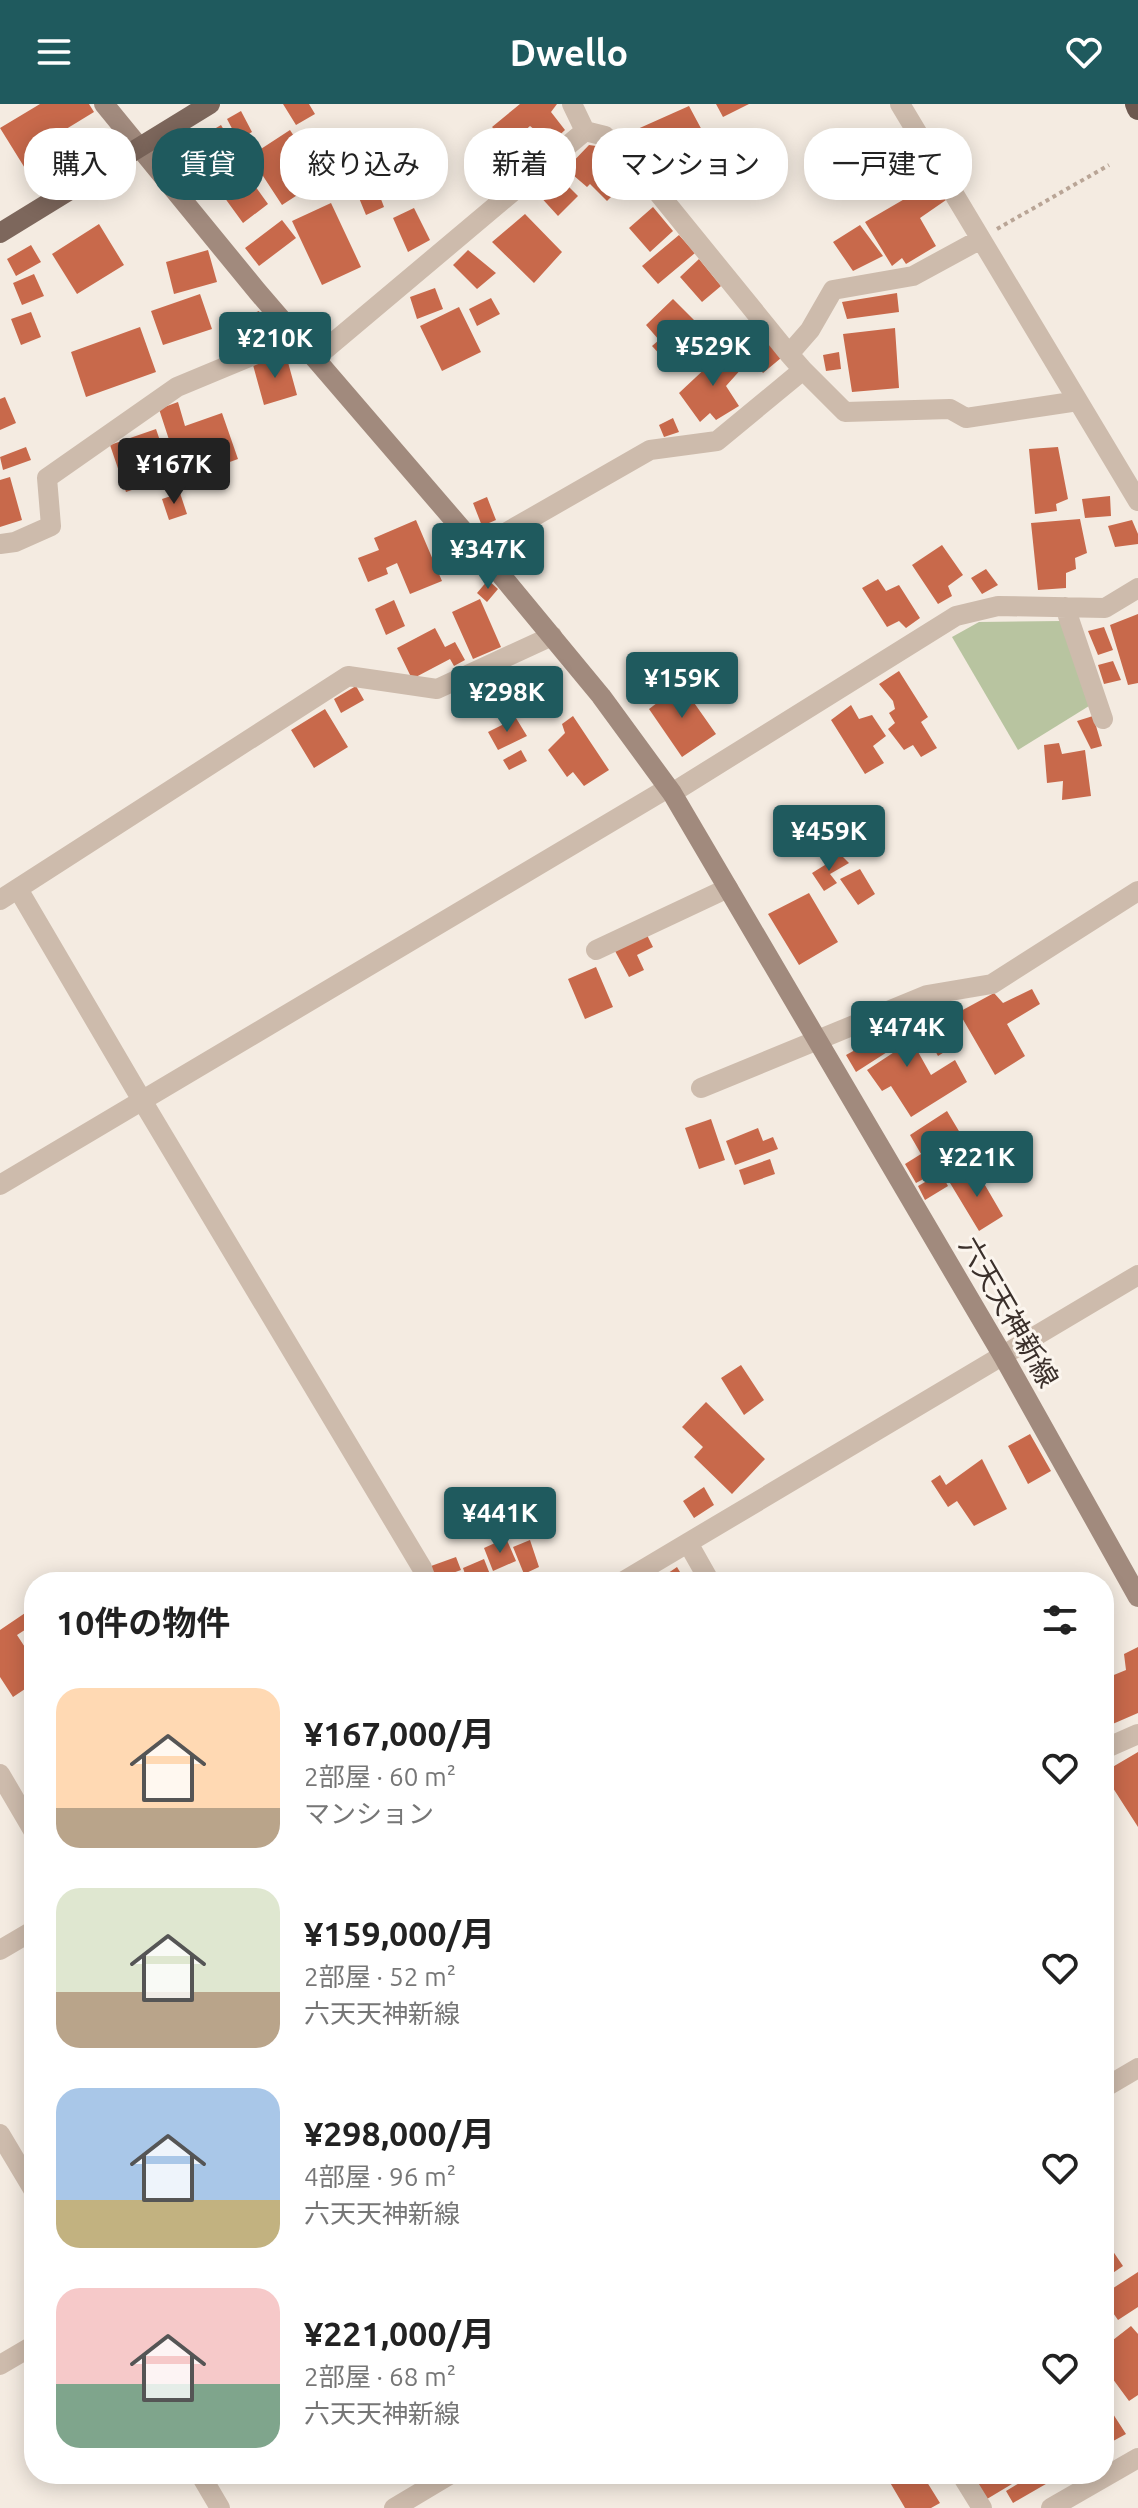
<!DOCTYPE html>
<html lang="ja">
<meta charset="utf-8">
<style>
:root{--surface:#fff;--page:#f2f2f2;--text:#222;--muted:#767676;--accent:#1f5a5e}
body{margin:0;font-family:Ubuntu,"Noto Sans JP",sans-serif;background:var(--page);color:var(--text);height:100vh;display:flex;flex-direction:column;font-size:30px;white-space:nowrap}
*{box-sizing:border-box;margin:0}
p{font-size:26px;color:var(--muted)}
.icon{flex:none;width:44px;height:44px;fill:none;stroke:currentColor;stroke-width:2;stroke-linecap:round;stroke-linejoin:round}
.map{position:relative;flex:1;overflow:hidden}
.sheet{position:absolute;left:24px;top:1468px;width:1090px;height:912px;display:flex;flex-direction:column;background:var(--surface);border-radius:32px;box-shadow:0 4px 20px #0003}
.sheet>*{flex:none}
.guide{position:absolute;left:24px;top:24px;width:1090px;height:72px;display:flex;gap:16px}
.price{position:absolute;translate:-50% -68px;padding:0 18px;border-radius:8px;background:var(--accent);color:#fff;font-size:26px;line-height:52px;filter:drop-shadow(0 2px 4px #0008)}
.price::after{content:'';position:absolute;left:50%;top:48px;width:24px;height:18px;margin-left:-12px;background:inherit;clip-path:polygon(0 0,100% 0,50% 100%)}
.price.on{background:#222;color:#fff}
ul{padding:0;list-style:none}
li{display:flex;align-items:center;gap:24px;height:200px;padding:0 32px}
li span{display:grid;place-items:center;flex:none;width:224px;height:160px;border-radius:24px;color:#555}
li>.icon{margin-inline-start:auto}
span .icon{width:96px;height:96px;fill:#fffc;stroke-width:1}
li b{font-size:34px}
h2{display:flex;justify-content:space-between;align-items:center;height:96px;padding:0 32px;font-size:34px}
.tag{padding:0 28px;border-radius:32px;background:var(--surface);box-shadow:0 4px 20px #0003;font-size:28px;line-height:72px}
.tag.on{background:var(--accent);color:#fff}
header{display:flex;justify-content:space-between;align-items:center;height:104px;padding:0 32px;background:var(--accent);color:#fff;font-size:36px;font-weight:700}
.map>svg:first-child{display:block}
.green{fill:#b8c4a0}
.building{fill:#c8694b}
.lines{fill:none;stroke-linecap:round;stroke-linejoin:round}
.path{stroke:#b9a596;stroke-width:4;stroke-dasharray:4 4;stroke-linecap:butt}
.minor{stroke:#cdbbac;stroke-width:20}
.tertiary{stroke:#cdbbac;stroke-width:20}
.secondary{stroke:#a18a7d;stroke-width:20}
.primary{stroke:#7d675c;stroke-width:20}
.trunk{stroke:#6c584f;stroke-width:22}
.labels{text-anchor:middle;stroke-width:6;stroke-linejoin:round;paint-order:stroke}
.street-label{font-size:28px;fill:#3b302b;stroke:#fbf5ee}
</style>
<header><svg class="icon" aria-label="menu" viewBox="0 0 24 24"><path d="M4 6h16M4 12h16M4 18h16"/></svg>Dwello<svg class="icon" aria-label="heart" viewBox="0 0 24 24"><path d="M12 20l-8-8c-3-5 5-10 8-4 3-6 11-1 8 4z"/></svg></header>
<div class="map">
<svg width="1138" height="2404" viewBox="0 0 1138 2404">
<rect width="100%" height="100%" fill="#f4ebe1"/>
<path class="green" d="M1062,517L1089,602L1018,646L952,533L979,518Z"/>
<path class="building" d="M40,0H89L94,8L58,30L75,58L36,82L0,24Z
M283,0H309L315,10L296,21Z
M520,0H557L551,8L565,26L551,39L530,22L509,41L492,23Z
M716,0H749L723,13Z
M689,2L704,30L657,56L643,37L631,43L624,31Z
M241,7L252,28L238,36L227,15Z
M221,21L231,38L209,51L199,34Z
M290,26L322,75L282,101L250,52Z
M532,30L544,41L531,55L519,42Z
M491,37L509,63L483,78L466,50Z
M589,41L603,43L618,57L611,63L628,76L607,97L590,80L587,83L566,65Z
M223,49L233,62L238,58L268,100L243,119L203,64Z
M371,69L384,103L366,111L352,77Z
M557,71L578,92L558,112L537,89Z
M932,79L946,96L920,114L936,142L906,160L902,154L892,162L865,118Z
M331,99L361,163L322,181L292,117Z
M653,103L673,127L650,148L629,124Z
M414,104L430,136L408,148L393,114Z
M525,110L562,148L534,179L492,138Z
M282,116L296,134L259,162L245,144Z
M99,120L124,161L77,190L52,150Z
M860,121L883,152L853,167L833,138Z
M679,131L695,149L658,180L642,162Z
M31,141L41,158L16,172L7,155Z
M208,146L217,178L174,190L166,158Z
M468,146L496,169L477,185L453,161Z
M699,155L721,182L702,198L680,173Z
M34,170L44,192L22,201L13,179Z
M435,184L443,205L417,215L410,193Z
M897,189L899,208L847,215L842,198Z
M200,190L212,225L163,241L151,207Z
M491,194L500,210L477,222L469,205Z
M673,195L699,221L695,225L701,234L698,237L707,250L685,267L670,251L665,256L652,242L659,236L646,221Z
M459,203L481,248L442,267L420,222Z
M259,207L268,228L247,238L237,216Z
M31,208L41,233L21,241L11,215Z
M140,223L156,268L86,293L71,248Z
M895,224L899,284L852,288L843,230Z
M761,228L781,254L763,269L743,243Z
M727,244L743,263L726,282L739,302L716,316L710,309L700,318L679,289Z
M839,248L841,265L826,267L823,251Z
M286,251L297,291L264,301L253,261Z
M5,293L16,319L0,326V295Z
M178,298L185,322L222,309L238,355L202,368L193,342L173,348L159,305Z
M673,314L679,328L664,333L659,321Z
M156,325L172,372L126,388L110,341Z
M26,343L31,356L3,366L0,353Z
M1058,343L1068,395L1056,400L1057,407L1035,410L1029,345Z
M10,373L22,416L0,423V376Z
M180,389L187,410L169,416L162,395Z
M1110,392L1111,412L1085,414L1082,395Z
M487,393L496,416L482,422L473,399Z
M1080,415L1087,449L1075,454L1076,465L1066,469V484L1038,486L1031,419Z
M416,416L442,477L410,490L397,459L386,464L388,470L368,478L358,454L379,446L374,434Z
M1132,416L1138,430V440L1115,443L1108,422Z
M942,441L963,471L948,482L952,492L938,500L912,461Z
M986,465L998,481L982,490L971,474Z
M878,475L886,487L899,481L920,514L906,524L899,517L887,523L862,484Z
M488,476L498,485L487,498L477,489Z
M480,495L501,543L473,555L452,508Z
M394,496L405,522L386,531L375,505Z
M1138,510V579L1128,581L1110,521Z
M1104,523L1113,546L1098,551L1088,527Z
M435,524L445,543L455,538L465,556L454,562L450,555L412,575L397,544Z
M1113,557L1121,576L1104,580L1098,561Z
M899,567L928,613L921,618L937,644L921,653L913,641L904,646L888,625L895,619L889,609L895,605L893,597L879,580Z
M686,577L695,588L690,593L716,630L682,653L649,605Z
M356,582L364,596L341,609L334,595Z
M851,601L859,615L872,611L886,632L873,642L884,659L865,670L831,616Z
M325,605L348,643L314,664L291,626Z
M573,612L609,666L584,682L573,668L567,673L548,646L565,629L562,620Z
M1093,612L1102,642L1091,645L1077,617Z
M516,614L527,632L498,646L488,628Z
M1059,639L1062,650L1085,646L1091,692L1062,696L1063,677L1047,679L1044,641Z
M521,646L527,657L509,666L503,656Z
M841,751L849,759L830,770L837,779L824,787L812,769Z
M860,765L875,790L858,801L840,775Z
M809,789L838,838L799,861L768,810Z
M647,831L653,843L637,851L644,866L629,873L615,847Z
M596,863L613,903L585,915L568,875Z
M1032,885L1040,900L1007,920L1025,952L995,971L961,912L945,919L957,940L938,952L920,919L953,898L959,908L994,889L1003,899Z
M913,914L928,940L917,946L931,971L955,956L967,978L911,1013L891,982L882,987L867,966L911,937L909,934L856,968L846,951Z
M947,1007L972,1049L916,1079L905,1060L921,1050L910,1031Z
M711,1015L725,1056L699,1065L685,1024Z
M758,1024L763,1037L773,1033L778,1045L735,1061L726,1037Z
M770,1055L775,1070L744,1081L739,1066Z
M975,1064L1003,1112L979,1127L950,1079Z
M941,1069L948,1082L925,1096L918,1082Z
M741,1261L764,1296L744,1311L721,1274Z
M706,1298L765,1355L732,1390L694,1353L703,1343L682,1323Z
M1030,1330L1051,1367L1028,1380L1008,1342Z
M982,1355L1007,1405L974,1422L957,1397L948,1403L931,1377L940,1371L946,1381Z
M704,1383L714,1401L694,1414L683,1397Z
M506,1434L516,1457L493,1467L484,1444Z
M530,1436L539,1463L524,1470L513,1443Z
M456,1453L461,1466L436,1475L431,1462Z
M484,1455L493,1478H445L465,1470L463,1464Z
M677,1463L686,1478H655Z
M34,1503V1520L17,1531L34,1557V1579L13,1593L0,1573V1526Z
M1138,1543V1609L1108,1622L1104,1614V1575L1126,1566L1124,1550Z
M1138,1648V1723L1104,1670V1668Z
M1106,2137L1123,2162L1104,2175V2138Z
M1138,2168V2203L1118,2216L1104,2196V2190Z
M1131,2222L1138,2230V2291L1129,2297L1104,2263V2243Z
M1104,2296L1126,2330L1104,2342Z
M885,2370H922L940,2399L931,2404H905Z
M972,2370H1014L1017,2377L987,2395Z
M1023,2370H1056L1058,2373L1013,2399L1006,2387L1026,2375Z"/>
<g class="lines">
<path class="path" d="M997,125L1109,61"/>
<path class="minor" d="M900,0L1138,397
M585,27L605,32L655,85L789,250L810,226L833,186L913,172L981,135
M315,254L585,27L572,0
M803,266L845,308L950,305L966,314L1078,297
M0,440L15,438L51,422L47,374L177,283L297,233
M479,444L650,346L717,337L803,266L789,250
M1065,503L1103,615
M672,689L956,512L998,502L1105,504L1138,484
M18,785L143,998L422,1464L427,1478
M0,796L348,572L437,585L552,532
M596,846L728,784
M701,984L927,891L992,880L1138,787
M0,1081L668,684
M688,1439L710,1478
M622,1478L1138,1171
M1104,1645L1138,1630
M0,1670L34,1728
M0,1846L34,1826
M1104,1984L1138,1964
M0,2030L34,2087
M0,2261L34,2241
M200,2370L220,2404
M961,2370L982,2404
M394,2404L451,2370"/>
<path class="tertiary" d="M1051,2404L1138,2354"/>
<path class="secondary" d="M104,0L257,187L491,459L601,592L672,689L1003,1252L1138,1493"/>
<path class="primary" d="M0,129L210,0"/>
<path class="trunk" d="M1136,0L1138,5"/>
</g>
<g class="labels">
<g class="street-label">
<text transform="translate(1009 1208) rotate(60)" y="10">六天天神新線</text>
</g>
</g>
</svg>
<b class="price" style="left:275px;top:276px">¥210K</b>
<b class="price" style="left:713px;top:284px">¥529K</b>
<b class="price on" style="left:174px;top:402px">¥167K</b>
<b class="price" style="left:488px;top:487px">¥347K</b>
<b class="price" style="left:682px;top:616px">¥159K</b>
<b class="price" style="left:507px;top:630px">¥298K</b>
<b class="price" style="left:829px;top:769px">¥459K</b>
<b class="price" style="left:907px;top:965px">¥474K</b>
<b class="price" style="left:977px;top:1095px">¥221K</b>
<b class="price" style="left:500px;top:1451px">¥441K</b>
<div class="guide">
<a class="tag">購入</a>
<a class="tag on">賃貸</a>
<a class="tag">絞り込み</a>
<a class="tag">新着</a>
<a class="tag">マンション</a>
<a class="tag">一戸建て</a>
</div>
<section class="sheet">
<h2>10件の物件<svg class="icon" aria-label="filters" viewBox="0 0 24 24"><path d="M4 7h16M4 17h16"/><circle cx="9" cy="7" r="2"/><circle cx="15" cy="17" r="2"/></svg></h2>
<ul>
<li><span style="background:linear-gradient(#ffd9b3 75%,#b9a48a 0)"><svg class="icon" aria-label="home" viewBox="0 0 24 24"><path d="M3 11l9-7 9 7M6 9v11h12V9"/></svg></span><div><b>¥167,000/月</b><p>2部屋 · 60 m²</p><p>マンション</p></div><svg class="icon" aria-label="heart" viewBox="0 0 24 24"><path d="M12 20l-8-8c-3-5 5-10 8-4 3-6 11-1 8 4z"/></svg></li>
<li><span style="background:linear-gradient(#dfe7d0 65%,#b9a48a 0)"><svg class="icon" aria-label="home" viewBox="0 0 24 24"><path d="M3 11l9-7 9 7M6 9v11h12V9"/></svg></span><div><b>¥159,000/月</b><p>2部屋 · 52 m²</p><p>六天天神新線</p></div><svg class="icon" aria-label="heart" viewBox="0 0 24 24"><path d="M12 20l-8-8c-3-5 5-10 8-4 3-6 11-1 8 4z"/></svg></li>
<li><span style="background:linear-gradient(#a9c7e8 70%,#c2b280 0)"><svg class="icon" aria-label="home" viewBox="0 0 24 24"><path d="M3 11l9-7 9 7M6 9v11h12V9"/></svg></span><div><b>¥298,000/月</b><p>4部屋 · 96 m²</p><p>六天天神新線</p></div><svg class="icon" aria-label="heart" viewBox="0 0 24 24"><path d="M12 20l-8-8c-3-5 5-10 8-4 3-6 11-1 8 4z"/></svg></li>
<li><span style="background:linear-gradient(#f6c9c9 60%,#7fa58c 0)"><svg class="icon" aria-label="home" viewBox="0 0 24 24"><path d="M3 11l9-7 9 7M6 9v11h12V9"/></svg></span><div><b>¥221,000/月</b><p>2部屋 · 68 m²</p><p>六天天神新線</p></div><svg class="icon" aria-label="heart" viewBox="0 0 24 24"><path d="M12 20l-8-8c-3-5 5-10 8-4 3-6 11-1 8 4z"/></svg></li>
</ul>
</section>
</div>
